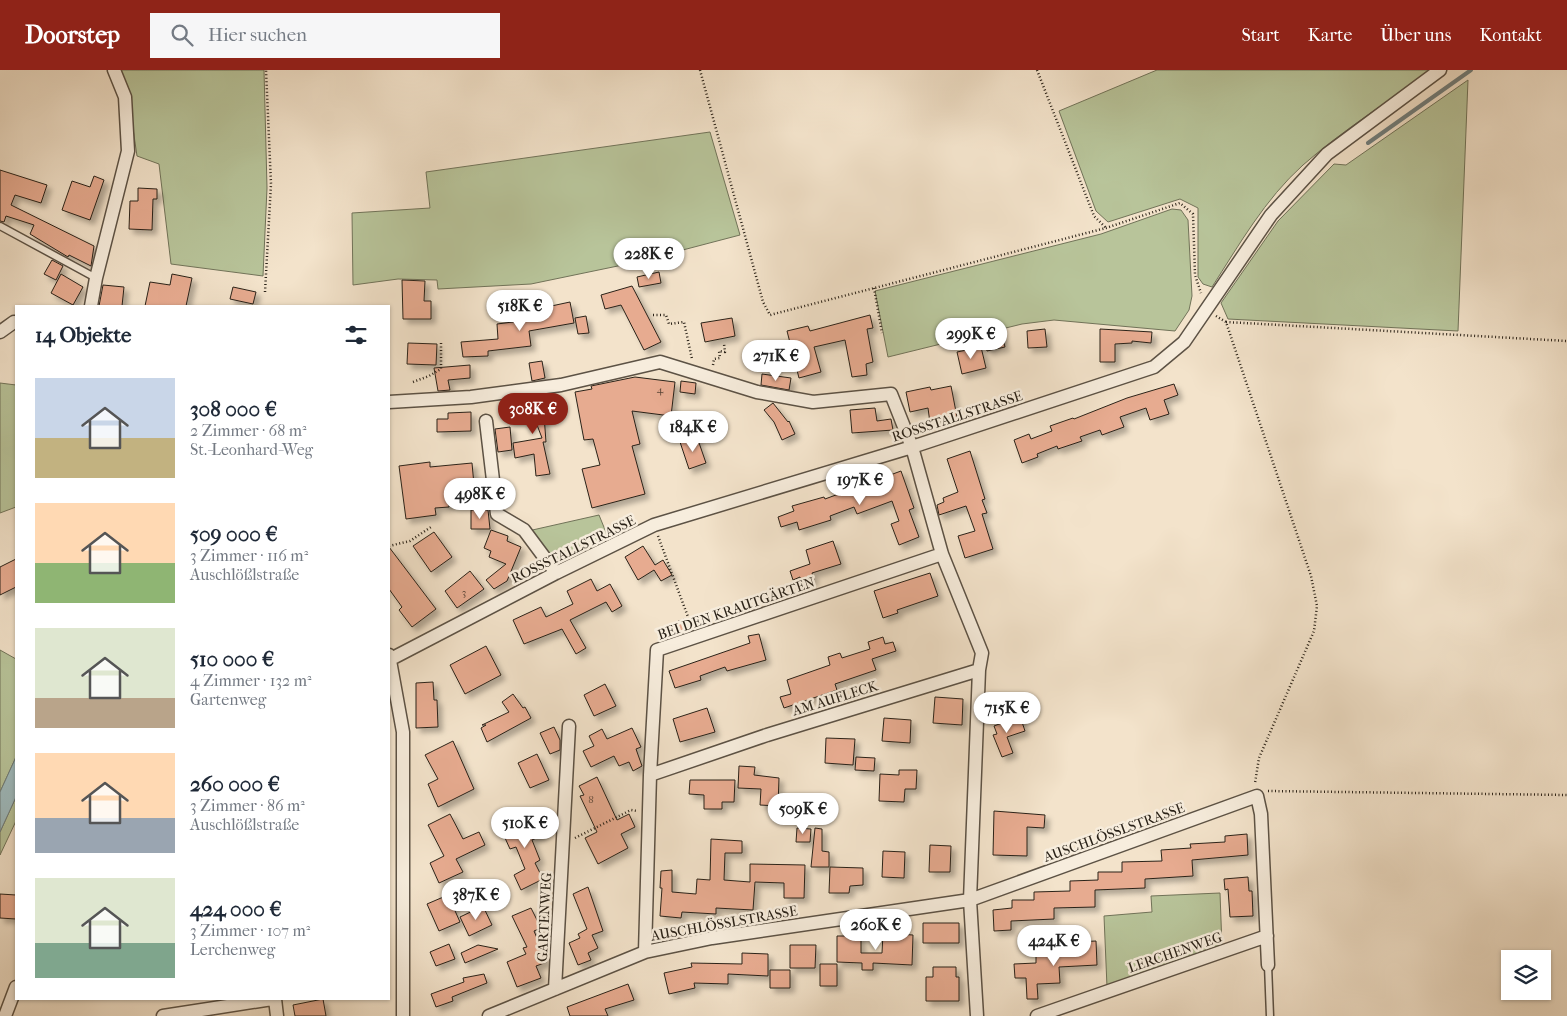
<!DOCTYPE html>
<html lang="de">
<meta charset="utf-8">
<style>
:root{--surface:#fff;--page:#f6f6f7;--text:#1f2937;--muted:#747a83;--accent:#8f2418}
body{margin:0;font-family:"IM FELL French Canon",serif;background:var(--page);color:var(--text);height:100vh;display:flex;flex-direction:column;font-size:19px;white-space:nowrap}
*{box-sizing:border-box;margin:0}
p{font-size:16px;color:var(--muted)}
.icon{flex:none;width:28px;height:28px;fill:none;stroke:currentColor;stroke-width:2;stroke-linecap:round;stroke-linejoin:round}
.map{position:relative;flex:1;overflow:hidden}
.details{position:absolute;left:15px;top:235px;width:375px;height:695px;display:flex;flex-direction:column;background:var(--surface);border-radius:0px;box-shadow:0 1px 4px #0004}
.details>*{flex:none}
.buttons{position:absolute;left:1501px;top:880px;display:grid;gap:10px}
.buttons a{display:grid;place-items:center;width:50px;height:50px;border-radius:0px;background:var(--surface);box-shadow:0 1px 4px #0004;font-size:25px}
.price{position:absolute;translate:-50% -42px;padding:0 11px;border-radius:18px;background:#fff;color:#222;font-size:16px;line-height:32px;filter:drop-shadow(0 1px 2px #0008)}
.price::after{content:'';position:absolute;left:50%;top:30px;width:15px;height:11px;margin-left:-8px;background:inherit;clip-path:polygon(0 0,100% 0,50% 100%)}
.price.selected{background:var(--accent);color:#fff}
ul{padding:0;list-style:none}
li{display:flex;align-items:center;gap:15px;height:125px;padding:0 20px}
li span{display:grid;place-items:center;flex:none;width:140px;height:100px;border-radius:0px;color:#555}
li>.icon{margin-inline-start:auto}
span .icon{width:60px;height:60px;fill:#fffc;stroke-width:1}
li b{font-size:21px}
h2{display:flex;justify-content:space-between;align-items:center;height:60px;padding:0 20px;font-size:21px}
header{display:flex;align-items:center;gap:30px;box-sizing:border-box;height:70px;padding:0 25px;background:var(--accent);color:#fff}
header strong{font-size:24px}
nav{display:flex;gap:28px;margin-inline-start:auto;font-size:18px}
.search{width:350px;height:45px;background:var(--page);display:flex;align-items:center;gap:12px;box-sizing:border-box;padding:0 18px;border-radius:0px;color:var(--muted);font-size:19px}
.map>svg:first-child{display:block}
.green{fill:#b8c49a;stroke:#717359}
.water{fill:#9fbcc0;stroke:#707e7d}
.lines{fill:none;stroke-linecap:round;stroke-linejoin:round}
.stream{stroke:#707e7d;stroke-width:4}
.building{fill:#e7ab90;stroke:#2a2218;filter:url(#shadow)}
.lane-casing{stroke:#5c5245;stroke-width:9}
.street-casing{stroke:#5c5245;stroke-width:15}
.path{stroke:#2a2218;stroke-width:2.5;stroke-dasharray:1 2.5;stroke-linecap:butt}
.lane{stroke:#f7eddd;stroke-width:6}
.street{stroke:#f7eddd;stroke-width:12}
.labels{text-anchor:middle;stroke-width:5;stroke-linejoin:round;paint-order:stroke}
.number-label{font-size:11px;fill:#594436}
.street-label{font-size:14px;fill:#2a2218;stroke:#f7eddd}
</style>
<header>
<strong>Doorstep</strong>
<div class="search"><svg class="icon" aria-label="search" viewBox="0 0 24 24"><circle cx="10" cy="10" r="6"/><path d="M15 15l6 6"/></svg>Hier suchen</div>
<nav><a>Start</a><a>Karte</a><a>Über uns</a><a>Kontakt</a></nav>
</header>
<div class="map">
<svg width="1567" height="946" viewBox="0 0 1567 946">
<defs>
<filter id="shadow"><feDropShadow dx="4.5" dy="4.5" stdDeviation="2.5" flood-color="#0004"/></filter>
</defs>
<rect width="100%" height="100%" fill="#f3e3cb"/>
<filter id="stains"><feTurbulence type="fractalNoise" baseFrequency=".004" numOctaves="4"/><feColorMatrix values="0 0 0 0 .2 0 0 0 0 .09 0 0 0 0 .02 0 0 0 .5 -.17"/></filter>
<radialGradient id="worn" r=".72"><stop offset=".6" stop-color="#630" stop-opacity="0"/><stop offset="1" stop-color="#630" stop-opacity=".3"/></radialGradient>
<path class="green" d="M121,0H264L267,118L263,206L171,194L159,94L137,86L128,24Z
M1157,0H1432C1389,31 1343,60 1303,95C1265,129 1239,175 1212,217L1203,214L1198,207V138L1180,129L1108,152L1096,141L1059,41Z
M1468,10L1458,261L1228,249L1221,233L1278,151L1334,94L1346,95Z
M710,62L740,165L637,192L531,214L438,219L437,210L398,209L353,215L352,143L430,138L426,102Z
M1172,139L1181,140L1188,150L1192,226L1189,240L1175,261L1054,250L1022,254L888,287L875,221L1101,164Z
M0,313L16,315V437L0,443Z
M599,445L610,472L557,498L528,461Z
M0,580L16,589V687L0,722Z
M16,727V751L0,785V762Z
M1220,823L1222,877L1107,917L1104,846L1152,842L1151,826Z"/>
<path class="water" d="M16,687V727L0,762V722Z"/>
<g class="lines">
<path class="stream" d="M1368,73L1471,0"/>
</g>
<path class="building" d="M0,100L47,115L41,133L15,125L11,135L94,176L91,196L69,185L68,187L30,164L34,155L6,146L4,152L0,151Z
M94,106L104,110L90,150L62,140L72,111L90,117Z
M138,118L157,119V129H153L152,160L129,159L130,131H138Z
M52,190L63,196L56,210L44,204Z
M659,202L661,213L639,217L637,207Z
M61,204L83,217L73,235L51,223Z
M172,204L192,208L186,236H145L150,212L170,215Z
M402,210L425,211L424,231H431V249H403Z
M103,215L124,217L122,236H99Z
M632,216L661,272L644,280L621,235L605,239L601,225Z
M233,217L256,222L253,234L230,229Z
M570,232L574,253L529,261L531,276L488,281V286L463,287L461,272L498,269L497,254L544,248L542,238Z
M870,245L873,258L867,259L873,292L866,294L867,305L852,307L845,270L814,277L821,302L799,308L787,261L808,256L810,261Z
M586,246L589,263L578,264L575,248Z
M732,248L735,266L705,272L701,253Z
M1045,259L1047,277L1028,278L1027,261Z
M1100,259L1152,262L1151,273L1132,271V273L1115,274V292H1100Z
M1002,265L1005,277L987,281L984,269Z
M408,273L437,274L436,295L407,294Z
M981,277L986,298L962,304L957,282Z
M542,291L545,308L532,311L529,293Z
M470,295V308L448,310L450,320L438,321L434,298Z
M762,304L791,308L789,320L761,315Z
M635,307L675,312L671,346L632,341L640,374L632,376L645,424L592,438L582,399L600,395L593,369L584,370L575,322L592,319L591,316Z
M681,311L696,313L695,324L680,322Z
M1174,314L1178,325L1164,330L1169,344L1150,350L1146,338L1120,347L1124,357L1102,365L1100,360L1080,367L1082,371L1058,379L1057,376L1037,384L1038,387L1022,393L1014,370L1029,364L1031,369L1052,361L1050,356L1073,348L1074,349L1127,328Z
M951,316L957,347L930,353L928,338L910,342L906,322L930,317L931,320Z
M547,331L550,342L544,345L546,372H543L550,404L536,406L534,384L515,388L513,373L542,368L534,347L511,350L509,337Z
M773,333L788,352L789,351L795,364L782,370L774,352L764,340Z
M875,338L877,351L891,349L893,360L852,363L850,340Z
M471,342V361L437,362V349H448V343Z
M510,357L512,380L498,382L495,359Z
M697,367L706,393L689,399L680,372Z
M970,381L985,429L982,430L987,443L982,444L993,479L965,488L958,466L975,461L966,436L939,445L937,435L944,432L943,428L958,422L947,389Z
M430,392V397L472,393L474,415L447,417L449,437L435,438L436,445L406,449L399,396Z
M901,401L914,438L909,440L919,467L899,475L891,454L899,451L892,431L857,444L854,437L830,446L831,450L799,460L797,452L781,457L778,447L794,441L792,436L824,427L825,429Z
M471,440H488L490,459H471Z
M491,460L508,466L507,471L521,477L507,511L494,519L486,510L506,494L489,487L491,481L484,478Z
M434,462L452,487L431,502L413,476Z
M833,471L841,494L812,503L814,510L802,515L800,507L793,510L790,501L810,494L806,480Z
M643,476L655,495L663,490L672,505L661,511L654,500L638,510L625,487Z
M389,477L436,539L412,557L399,540L402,537L389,519Z
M16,489V517L0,525V497Z
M470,501L484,519L457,538L445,521Z
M930,503L938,526L897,540L898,543L883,548L874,521Z
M591,509L597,521L610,514L622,536L612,542L606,532L570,550L586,578L576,584L562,559L524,574L513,550L541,537L546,547L573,534L567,521Z
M684,549L688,560L678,564L674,553Z
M759,564L766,590L727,601L725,597L700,606L701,610L675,618L669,601L750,573L748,566Z
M883,567L885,574L893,572L896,581L872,589L876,600L835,614L837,620L784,638L780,627L791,624L787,610L830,595L828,587L840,583L842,588L870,579L868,572Z
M486,576L501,605L465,624L450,595Z
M433,612L434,630H437L438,657L416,658V613Z
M605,614L616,636L594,646L584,625Z
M513,624L523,638L525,637L531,648L487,672L481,658L486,655H482L509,642L502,632Z
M935,627L963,629L962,655L933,653Z
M707,638L715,662L680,672L673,649Z
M1020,646L1025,661L1007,667L1013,683L1002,687L993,665L997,664L994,656Z
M884,648L911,650L910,673L882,671Z
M554,657L560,670V680L550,684L540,663Z
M632,658L641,677L636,679L642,696L633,701L629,692L619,696L614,686L591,697L583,681L594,676L589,666L602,659L607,669Z
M826,668L855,669L853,695L825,693Z
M453,671L474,719L438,737L428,714L438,709L425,685Z
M537,684L549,710L530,718L518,693Z
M856,687L875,688L874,701L855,700Z
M739,696L755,697L754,705L779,708L778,736L760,735L761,719L738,718Z
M899,700H917L916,719H905L904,732L879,731L880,704L899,705Z
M597,707L617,750L629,744L635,757L621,764L628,778L598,794L585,768L597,762L580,726L584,725L579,716Z
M690,710H735L734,732H722V739H704V725L689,724Z
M994,741L1045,745L1044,758L1027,757V786L993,785Z
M450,744L463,769L479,762L485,775L456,789L463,802L439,813L430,793L444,786L428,755Z
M534,744L543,765L532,770L540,790L535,793L543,809L521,820L514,805L525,799L516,777L510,779L501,759Z
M797,758L811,759L810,772H796Z
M815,758L822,759V781L829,782V797H811Z
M1247,764L1248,785L1192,790L1193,806L1145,809V818L1095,820V837L1054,838V849L1011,851V860L994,861L993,840L1012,838V830H1034V822L1070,821V811L1098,810V802H1122V792L1162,791L1161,780L1191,778L1190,774L1225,772V766Z
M711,769L742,771V783H725L724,810L750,812V794L805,795L804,828H784V813L755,812L753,840L716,838V844L682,842L681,848L660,846L662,818H660L661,801L672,800V822L696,824L697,809L710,810Z
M930,775L951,776L950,802H929Z
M883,781L905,782L904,808L882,807Z
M830,797L863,798V815L850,816L849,823H829Z
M1248,807L1249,821H1252L1253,846L1230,847L1228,819L1225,820L1224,809Z
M588,817L603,861L592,865L598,878L588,883L591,890L578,895L569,873L580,868L578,864L587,859L573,824Z
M0,824L16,825V849L0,848Z
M448,825L460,852L439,861L427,834Z
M483,836L492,855L469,866L460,847Z
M531,838L541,858L534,861L547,892L536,896L541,908L517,917L507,892L526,884L523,878L527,877L512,846Z
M923,853H959V873H923Z
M883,863L913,865L912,895L873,893V900H862V893L837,892V866H861V883H882Z
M1096,871L1097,895L1059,897L1060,913L1037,914L1038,929H1027L1026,908H1015L1014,894L1036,893V885L1075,884V872Z
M449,874L455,889L436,896L430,882Z
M478,875L498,879L465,893L461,883Z
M790,875H816L815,898H790Z
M742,883L768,884V906L728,904V914L694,913L695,918L669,924L664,903L692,897L691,893L742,894Z
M820,894H837V916H820Z
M933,897H956V907H959V931H926V907H933Z
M770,900H790V918H770Z
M484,904L487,913L452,927L453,931L436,937L431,924L464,912L463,908Z
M628,914L634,930L605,939L608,946H570L567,937Z
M323,929L326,946H295L293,935Z"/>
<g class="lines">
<defs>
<path id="lane" d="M0,156L96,208
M1268,895L1270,946"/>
<path id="street" d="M91,236L96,208L128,81L125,27L114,0
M0,262L14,252
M389,332L471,327L561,315L660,292L757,322L813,332L891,324L912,377L942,484L982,583L979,600
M486,351L497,444L524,460L556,503
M389,585L403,662V946
M389,590L556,503L654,455L912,377L1154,297L1184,272L1271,145L1327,84L1440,0
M650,705L657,580L942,484
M645,882L650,705L767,665L979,600L970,830L977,946
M555,919L569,656
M275,929L277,946
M5,946L16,917
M163,946L272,929
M489,946L645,882L712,868L970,830L1257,726L1261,744L1268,895
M1037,946L1267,866"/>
</defs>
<use href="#lane" class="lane-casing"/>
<use href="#street" class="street-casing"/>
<path class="path" d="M700,0L763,232L770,245L1106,158L1180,133L1193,144L1195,205L1201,223
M1037,0L1094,146L1106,158
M874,218L882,263
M265,222L271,114L266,0
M653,245H666L669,254L684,252L692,289
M1216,246L1226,252L1311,506L1317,536L1314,561L1259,688L1255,713
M1226,252L1567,271
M713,295L714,289L720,288L719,281L725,282L724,274
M413,312L429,306L441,299V271
M658,466L691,555
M389,476L410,471L431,457
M1268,721L1567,725
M575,768L631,740L637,741"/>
<use href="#lane" class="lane"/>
<use href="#street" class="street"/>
</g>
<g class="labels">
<g class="number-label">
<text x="660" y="323">4</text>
<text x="464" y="526">3</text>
<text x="591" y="733">8</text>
</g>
<g class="street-label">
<text transform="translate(957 346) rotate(-18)" y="5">ROSSSTALLSTRASSE</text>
<text transform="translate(573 479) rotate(-26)" y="5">ROSSSTALLSTRASSE</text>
<text transform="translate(736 538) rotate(-19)" y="5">BEI DEN KRAUTGÄRTEN</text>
<text transform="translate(835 628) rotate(-17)" y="5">AM AUFLECK</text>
<text transform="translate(1114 762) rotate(-20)" y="5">AUSCHLÖSSLSTRASSE</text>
<text transform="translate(544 847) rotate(-87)" y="5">GARTENWEG</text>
<text transform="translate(724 853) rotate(-10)" y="5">AUSCHLÖSSLSTRASSE</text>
<text transform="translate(1175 882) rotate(-19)" y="5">LERCHENWEG</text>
</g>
</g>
<rect width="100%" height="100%" filter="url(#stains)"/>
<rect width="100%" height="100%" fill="url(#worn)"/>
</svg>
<div class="buttons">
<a><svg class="icon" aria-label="layers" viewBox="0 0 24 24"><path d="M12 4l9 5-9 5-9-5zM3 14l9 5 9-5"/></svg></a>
</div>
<b class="price" style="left:649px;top:210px">228K €</b>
<b class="price" style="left:520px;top:262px">518K €</b>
<b class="price" style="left:971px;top:290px">299K €</b>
<b class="price" style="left:776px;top:312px">271K €</b>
<b class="price selected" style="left:533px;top:365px">308K €</b>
<b class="price" style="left:693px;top:383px">184K €</b>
<b class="price" style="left:860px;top:436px">197K €</b>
<b class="price" style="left:480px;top:450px">498K €</b>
<b class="price" style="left:1007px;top:664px">715K €</b>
<b class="price" style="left:803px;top:765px">509K €</b>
<b class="price" style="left:525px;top:779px">510K €</b>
<b class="price" style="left:476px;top:851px">387K €</b>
<b class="price" style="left:876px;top:881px">260K €</b>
<b class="price" style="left:1054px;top:897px">424K €</b>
<section class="details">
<h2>14 Objekte<svg class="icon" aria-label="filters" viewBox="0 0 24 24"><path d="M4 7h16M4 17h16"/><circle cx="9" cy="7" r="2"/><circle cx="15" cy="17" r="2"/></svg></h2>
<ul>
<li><span style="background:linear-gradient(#c9d6e8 60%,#c2b280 0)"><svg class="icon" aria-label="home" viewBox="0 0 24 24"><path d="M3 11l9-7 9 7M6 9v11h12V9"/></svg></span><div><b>308 000 €</b><p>2 Zimmer · 68 m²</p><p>St.-Leonhard-Weg</p></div></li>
<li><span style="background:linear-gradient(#ffd9b3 60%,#8fb573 0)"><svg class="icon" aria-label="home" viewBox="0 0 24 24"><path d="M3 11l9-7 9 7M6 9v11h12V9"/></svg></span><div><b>509 000 €</b><p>3 Zimmer · 116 m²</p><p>Auschlößlstraße</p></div></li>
<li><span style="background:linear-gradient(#dfe7d0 70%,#b9a48a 0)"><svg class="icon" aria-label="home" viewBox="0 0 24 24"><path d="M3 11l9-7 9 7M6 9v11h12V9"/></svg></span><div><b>510 000 €</b><p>4 Zimmer · 132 m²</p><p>Gartenweg</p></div></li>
<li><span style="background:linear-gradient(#ffd9b3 65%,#9aa5b1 0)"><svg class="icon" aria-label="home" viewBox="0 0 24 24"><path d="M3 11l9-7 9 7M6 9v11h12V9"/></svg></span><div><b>260 000 €</b><p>3 Zimmer · 86 m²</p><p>Auschlößlstraße</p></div></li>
<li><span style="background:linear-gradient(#dfe7d0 65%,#7fa58c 0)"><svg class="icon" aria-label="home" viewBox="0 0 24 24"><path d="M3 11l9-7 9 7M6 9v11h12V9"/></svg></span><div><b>424 000 €</b><p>3 Zimmer · 107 m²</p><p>Lerchenweg</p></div></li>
</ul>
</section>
</div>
